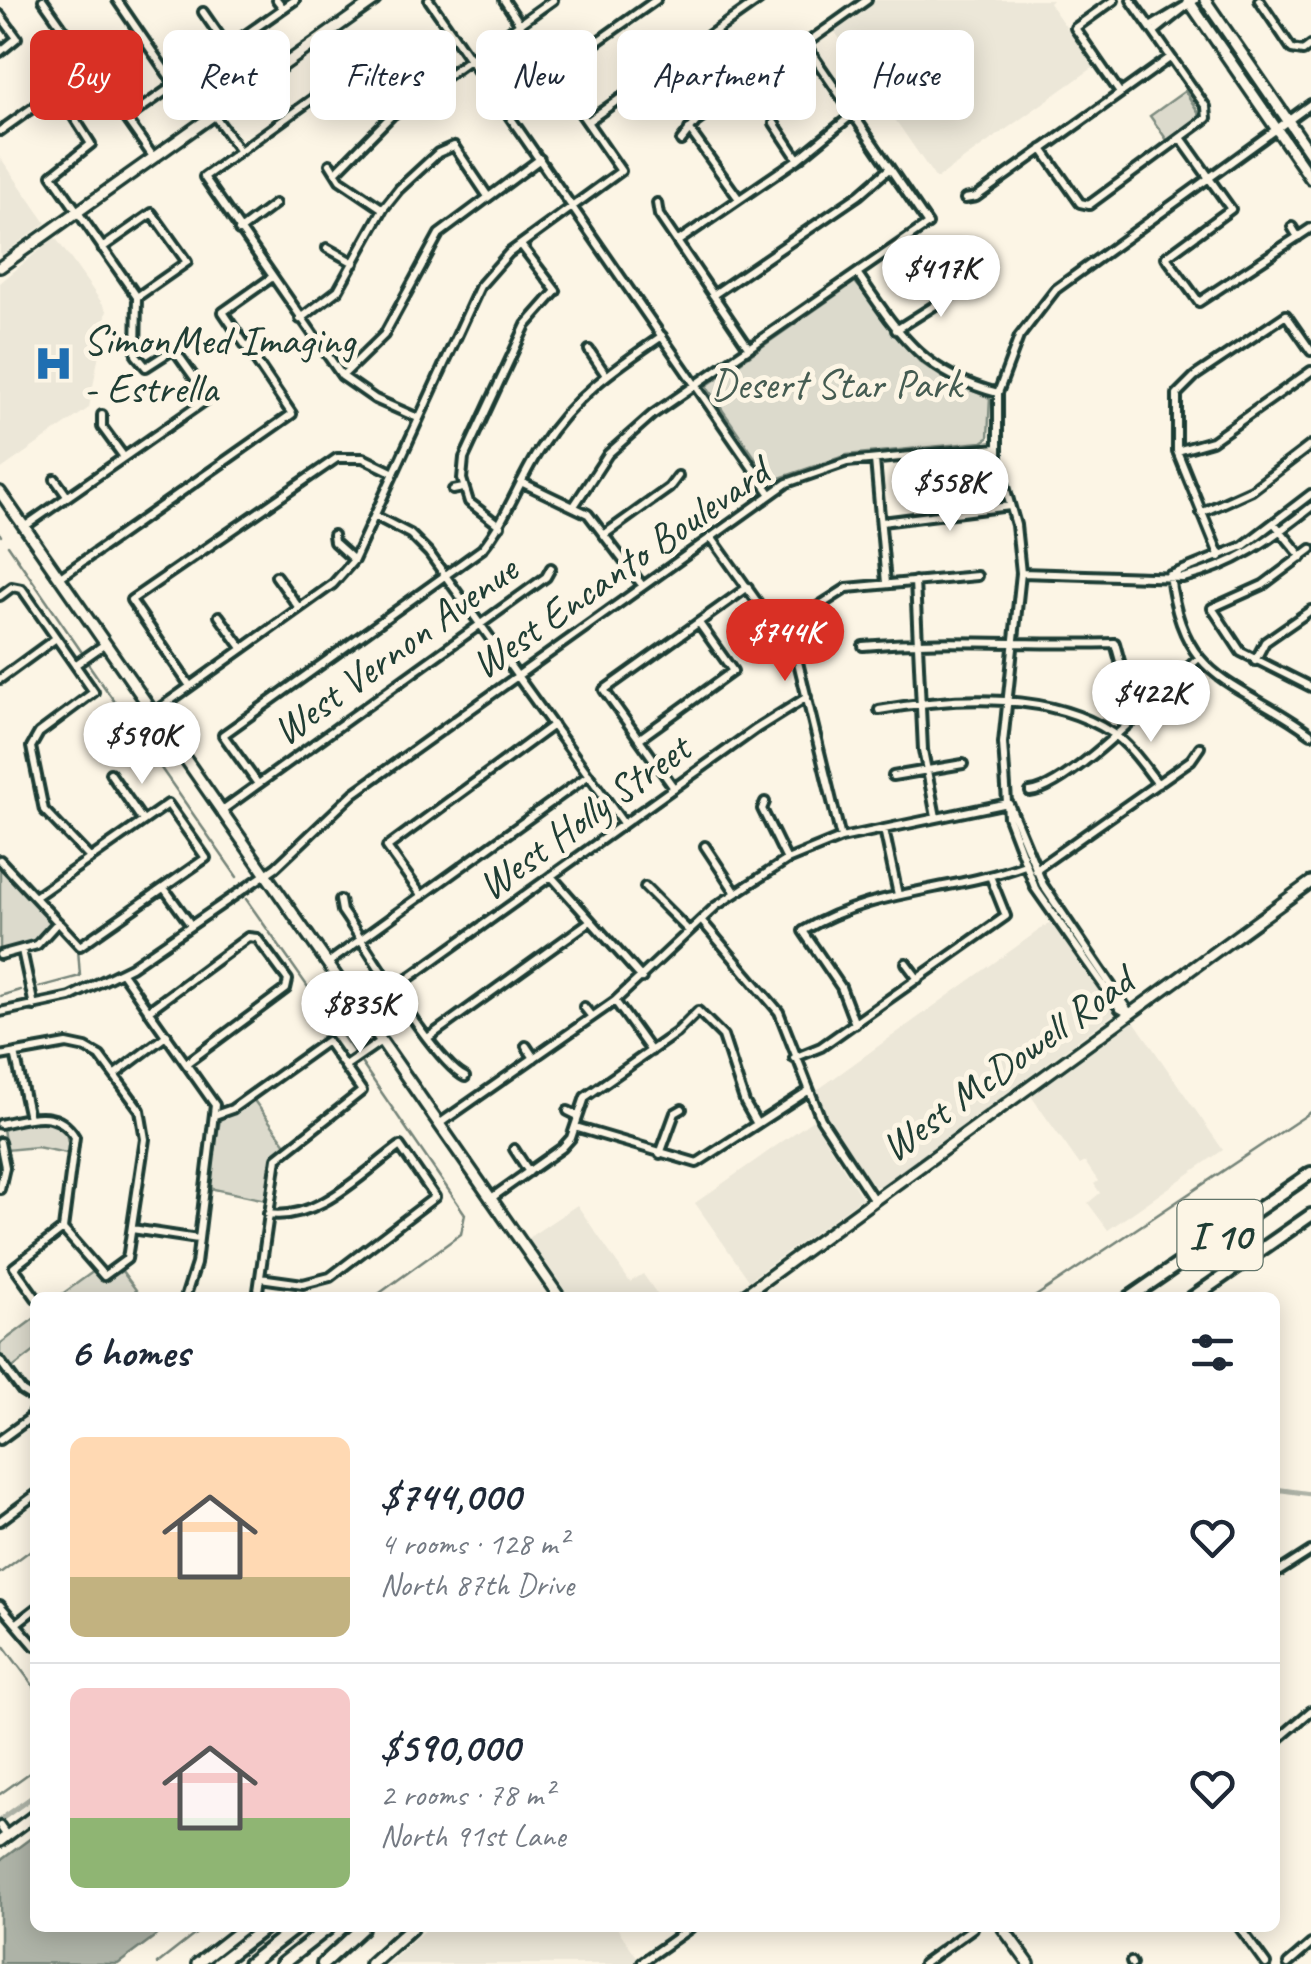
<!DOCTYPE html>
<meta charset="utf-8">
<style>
:root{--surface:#fff;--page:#f6f6f7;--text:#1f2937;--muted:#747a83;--line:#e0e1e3;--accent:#d93025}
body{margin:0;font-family:Caveat,sans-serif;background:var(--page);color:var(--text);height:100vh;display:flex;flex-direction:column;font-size:38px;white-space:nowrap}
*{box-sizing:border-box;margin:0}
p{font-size:32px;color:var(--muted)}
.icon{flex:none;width:55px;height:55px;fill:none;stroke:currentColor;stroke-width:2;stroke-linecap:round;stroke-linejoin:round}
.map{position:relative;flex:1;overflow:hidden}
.drawer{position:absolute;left:30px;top:1292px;width:1250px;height:640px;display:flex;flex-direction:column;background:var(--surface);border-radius:15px;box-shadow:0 5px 25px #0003}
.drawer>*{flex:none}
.hud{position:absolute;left:30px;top:30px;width:1252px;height:90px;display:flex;gap:20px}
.price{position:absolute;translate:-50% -85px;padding:0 22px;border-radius:35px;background:#fff;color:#222;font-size:32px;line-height:65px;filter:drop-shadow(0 2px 5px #0008)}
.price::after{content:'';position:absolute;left:50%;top:60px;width:30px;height:22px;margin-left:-15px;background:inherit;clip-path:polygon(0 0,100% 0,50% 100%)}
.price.current{background:var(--accent);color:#fff}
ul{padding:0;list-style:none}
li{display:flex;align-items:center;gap:30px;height:250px;padding:0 40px}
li+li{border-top:2px solid var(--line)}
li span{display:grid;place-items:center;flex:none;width:280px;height:200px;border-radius:15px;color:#555}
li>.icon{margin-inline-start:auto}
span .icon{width:120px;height:120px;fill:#fffc;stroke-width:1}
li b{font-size:42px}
h2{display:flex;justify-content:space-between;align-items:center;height:120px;padding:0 40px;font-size:42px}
.chip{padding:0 35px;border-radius:15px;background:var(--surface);box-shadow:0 5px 25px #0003;font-size:35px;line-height:90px}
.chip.current{background:var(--accent);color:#fff}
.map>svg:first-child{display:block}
.built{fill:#ece7d8}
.green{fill:#dcdacc;stroke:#7e8c80;stroke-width:2.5}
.water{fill:#aeb3a7;stroke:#758479;stroke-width:2.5}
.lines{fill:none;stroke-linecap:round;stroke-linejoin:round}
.stream{stroke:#758479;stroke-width:2.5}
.canal{stroke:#aeb3a7;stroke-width:5}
.minor-casing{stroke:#1f3d34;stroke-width:14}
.major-casing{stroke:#1f3d34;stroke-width:16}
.highway-casing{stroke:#1f3d34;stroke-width:18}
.minor{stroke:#fcf5e5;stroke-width:6}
.major{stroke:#fcf5e5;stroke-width:9}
.highway{stroke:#fcf5e5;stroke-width:10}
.labels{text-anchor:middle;stroke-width:10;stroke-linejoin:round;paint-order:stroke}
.shield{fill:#fcf5e5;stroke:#617469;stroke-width:2.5}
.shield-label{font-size:40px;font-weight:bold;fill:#1f3d34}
.poi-label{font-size:42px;fill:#1f3d34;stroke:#fcf5e5;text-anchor:start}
.park-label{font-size:42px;fill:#455c52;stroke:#fcf5e5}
.street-label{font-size:42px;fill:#1f3d34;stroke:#fcf5e5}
</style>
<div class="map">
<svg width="1311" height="1964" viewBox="0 0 1311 1964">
<rect width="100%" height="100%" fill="#fcf5e5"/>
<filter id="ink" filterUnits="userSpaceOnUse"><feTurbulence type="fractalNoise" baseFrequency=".01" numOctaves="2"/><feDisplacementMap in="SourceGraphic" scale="20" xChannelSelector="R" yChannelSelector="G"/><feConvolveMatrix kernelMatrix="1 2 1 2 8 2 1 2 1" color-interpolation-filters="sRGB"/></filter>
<g filter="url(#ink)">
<path class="built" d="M875,0H1052L1049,3L1094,67L936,179L833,29Z
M0,157L46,223L0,256Z
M55,237L107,310L89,408L0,470V283Z
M1052,921L1115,1013L881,1186H874L837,1135L816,1091Z
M1134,1021L1223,1150L1108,1230L1088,1203L1100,1193L1094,1184L1098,1181L1085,1162L1080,1165L1031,1096Z
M813,1120L862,1198L749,1280L695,1203Z
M577,1205L630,1282L643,1274L659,1297H570L528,1238Z
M427,1928H617L642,1964H387Z"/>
<path class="green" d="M1185,91L1202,118L1169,143L1150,116Z
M855,282L920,362L945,379L990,398L988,438L982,442L847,455L771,481L706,386Z
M0,860L58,922L37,945L0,955Z
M253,1099L286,1144L273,1157L266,1200L209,1188L208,1183L220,1120Z
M44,1120L65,1129L71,1154L37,1147L6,1150L3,1128Z
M94,1271L106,1281L122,1271L139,1294L58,1297Z
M35,1318V1351L10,1370L0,1356V1344Z"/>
<path class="water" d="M35,1835V1928H166L118,1964L0,1963V1861Z"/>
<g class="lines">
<path class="stream" d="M0,534L1,536
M8,545L81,651
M89,665L237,877
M246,899L353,1051
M39,987L80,976L78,949
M0,996L20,990
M362,1064L465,1214L461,1234L373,1298
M1033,1298L1311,1112
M0,1573L35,1547
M0,1641L35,1688
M0,1794L35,1769
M157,1964L203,1928"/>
<path class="canal" d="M1275,1489L1311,1494
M0,1820L35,1795"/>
<defs>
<path id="minor" d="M43,0L154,158
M117,0L175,85
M277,0L283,8
M429,0L770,493
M504,0L520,24
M1114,0L1075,28L1120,93
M1259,0L1292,49L1303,51L1311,45
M203,12L228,48
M0,15L17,38L0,52
M1150,27L1195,0
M1154,32L1189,4
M701,40L737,92
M318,41L344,77
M214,115L239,150
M126,119L295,0
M587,122L759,0
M774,123L798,159
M689,129L739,199
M0,131L49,96L55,93L61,97L91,144L52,175L137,297L136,355L146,367L174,349L209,398L24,527
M1181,139L1231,209L1166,257L1199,302L1311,228
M1182,139L1209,177
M681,141L696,122L867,0
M1042,149L1080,203L1089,205L1207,118L1206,107L1131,0
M330,164L340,180L383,209
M336,172L392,115L553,0
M965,199L976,197L1171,57
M657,203L659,215L749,348
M1292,227L1298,237
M239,231L275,204
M677,242L798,159L853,114
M102,248L152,213L187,262L137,297
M327,248L354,263
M857,273C900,335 922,373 998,393
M713,295L859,195L890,168
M300,319L338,290L383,209L399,189L438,153L454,146L487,195
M896,330L967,285
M589,350L606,375
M342,376L384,335L439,234L540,159
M102,415V427L124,457
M418,418L375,399L342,376L204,177L379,51L388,53L418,96
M1177,451L1212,441L1311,371
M875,460L886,583
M55,479L67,496
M521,482L588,514L642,585
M453,490L463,488
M574,506L608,454L652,415L928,224L805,44
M1201,513L1252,490L1311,445
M375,516L410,534L429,553L623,823
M882,522L1010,506
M1274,523L1302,557
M500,526L469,502L462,479L464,458L526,325L556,291L521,245
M605,534L669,488L678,476
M333,535L334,542L354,560
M711,537L797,658L841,838
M1311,549L1263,585L1212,608L1241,652L1311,687
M1220,557L1177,451V394L1195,376L1286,315L1311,351
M1021,573L1183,578C1234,566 1271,539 1311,507
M1170,575C1183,685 1237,679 1311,734
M1171,575L1243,546L1311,494
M276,576L299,608
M59,578L292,414L223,312L271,278
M915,581L923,750L936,817
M0,596L12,587L22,589L94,692L39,733L31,747L44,810L90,858
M219,616L242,648
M780,631L847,588L977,576
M863,646C947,638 1030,646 1115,643L1127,687L1142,708
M1255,661L1265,642L1311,610
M75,665L105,644
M0,679L56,638
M190,686L131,600L337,458H363L394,473
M879,710C952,697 1048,691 1112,733C1131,746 1144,766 1158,784
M153,713L333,584L354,560L480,286L509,253L621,171L553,73L656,0
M639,739L733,671L699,623
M110,773L143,821
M893,776L963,764
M258,784L223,735L482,549C508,517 519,480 541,447C572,398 615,368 662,336
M674,788L604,690L748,587
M1030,792C1069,789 1164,688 1199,658
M765,802L762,809L787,860
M1009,804L1043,885L1129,1012
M221,811L546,577L551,568
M884,829L898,895
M705,846L736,893
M0,860L80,946L206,858L168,804L35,897
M1035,870L1191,760L1200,747
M551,876L642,978
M645,887L689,931
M164,888L191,925
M422,896L387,847L553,725
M340,900L342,911C367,946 433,1061 465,1077
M701,920L779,1012L821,1119L874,1200
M22,950L34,1006
M0,955L37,945L58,922
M328,963L589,775
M906,963L918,979
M122,973L215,1105L196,1264L185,1298
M395,988L756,729L807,697
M615,1001L651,1051
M584,1007L592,1017
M148,1011L248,937L257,938L288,980L286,989L188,1062
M0,1012L70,997L131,967L276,867L354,793L787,483L847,462L996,448
M1129,1014L1120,1009L1035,888L1008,817L1003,743L1021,573L1016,525L998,462V393L1019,337L1056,289L1311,104
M855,1024L841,987L803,931C872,889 951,892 1025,865
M429,1037L589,922
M526,1046L534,1058
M15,1053L29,1118
M0,1056L67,1044L86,1048L100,1056L140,1110L145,1139L127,1259L104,1276L63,1229
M794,1058L821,1047L1006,916L990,876
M345,1066L381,1041
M114,1075L167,1035
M568,1111L578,1116
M215,1115L232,1109L327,1041L362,1091L277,1158L257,1298
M0,1124C29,1118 57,1107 75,1137L63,1229
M439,1124L615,1001L716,906L787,860L841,838L1008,803
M575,1127L697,1163L808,1091
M0,1142L5,1167L0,1189
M514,1149L529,1172
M660,1154L675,1113L682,1109
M490,1199L562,1148L571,1138L585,1097L676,1033L698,1011L723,1036L745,1103L757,1124
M132,1229L198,1239
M260,1278L303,1284L330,1277L435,1197L400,1146C361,1174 319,1221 268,1214
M36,1298L14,1267L63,1229
M0,1361L22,1391L35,1399
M0,1440L30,1418L35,1408
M0,1521L35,1495
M1275,1574L1311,1551
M0,1605L35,1646
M17,1623L35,1609
M1275,1742L1311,1711
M0,1826L7,1836
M1240,1928L1266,1964
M642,1962L690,1928
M1131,1962L1132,1964
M923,1964L973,1928
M1288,1964L1311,1944"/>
<path id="major" d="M1188,0L1311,179
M1205,0L1311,154
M0,267L375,0
M0,492L560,1298
M740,1298L1311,882
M0,1841L35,1815
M1003,1928L1029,1964
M197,1964L243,1928"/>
<path id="highway" d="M1129,1298L1311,1173
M1192,1298L1311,1215
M217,1964L264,1928
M249,1964L295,1928
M282,1964L328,1928
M323,1964L362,1928
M371,1964L411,1928"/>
</defs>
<use href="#minor" class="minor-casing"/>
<use href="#major" class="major-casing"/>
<use href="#highway" class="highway-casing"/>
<use href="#minor" class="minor"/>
<use href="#major" class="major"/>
<use href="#highway" class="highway"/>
</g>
</g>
<defs>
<symbol id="hospital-bare" viewBox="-9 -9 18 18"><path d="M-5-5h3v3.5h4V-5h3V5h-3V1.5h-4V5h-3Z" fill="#1f6fb2" stroke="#fcf5e5" stroke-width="2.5" paint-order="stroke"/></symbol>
</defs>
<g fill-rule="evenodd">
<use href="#hospital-bare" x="26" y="336" width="55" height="55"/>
</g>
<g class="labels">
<rect class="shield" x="1177.5" y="1200" width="85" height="70" rx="8"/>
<g class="shield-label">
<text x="1220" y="1249">I 10</text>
</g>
<g class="poi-label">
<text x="83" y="354">SimonMed Imaging<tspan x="83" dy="48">- Estrella</tspan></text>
</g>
<g class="park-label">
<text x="836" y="398">Desert Star Park</text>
</g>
<g class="street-label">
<text transform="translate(619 567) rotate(-35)" y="15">West Encanto Boulevard</text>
<text transform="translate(394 649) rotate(-36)" y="15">West Vernon Avenue</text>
<text transform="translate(583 816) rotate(-36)" y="15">West Holly Street</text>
<text transform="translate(1006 1063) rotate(-36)" y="15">West McDowell Road</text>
</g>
</g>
</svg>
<b class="price" style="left:941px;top:320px">$417K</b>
<b class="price" style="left:950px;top:534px">$558K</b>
<b class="price current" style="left:785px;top:684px">$744K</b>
<b class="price" style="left:1151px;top:745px">$422K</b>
<b class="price" style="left:142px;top:787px">$590K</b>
<b class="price" style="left:360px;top:1056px">$835K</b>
<div class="hud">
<a class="chip current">Buy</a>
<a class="chip">Rent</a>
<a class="chip">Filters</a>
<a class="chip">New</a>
<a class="chip">Apartment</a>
<a class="chip">House</a>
</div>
<section class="drawer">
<h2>6 homes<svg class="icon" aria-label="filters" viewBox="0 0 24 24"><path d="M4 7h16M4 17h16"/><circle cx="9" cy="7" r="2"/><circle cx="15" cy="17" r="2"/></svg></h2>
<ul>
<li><span style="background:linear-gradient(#ffd9b3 70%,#c2b280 0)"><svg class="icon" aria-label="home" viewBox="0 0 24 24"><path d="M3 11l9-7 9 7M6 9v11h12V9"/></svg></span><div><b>$744,000</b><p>4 rooms · 128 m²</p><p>North 87th Drive</p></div><svg class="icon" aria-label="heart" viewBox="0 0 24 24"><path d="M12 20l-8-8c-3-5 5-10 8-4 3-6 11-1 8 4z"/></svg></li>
<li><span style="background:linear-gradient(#f6c9c9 65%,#8fb573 0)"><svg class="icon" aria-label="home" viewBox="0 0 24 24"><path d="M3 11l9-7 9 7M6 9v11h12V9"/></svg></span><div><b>$590,000</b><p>2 rooms · 78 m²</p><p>North 91st Lane</p></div><svg class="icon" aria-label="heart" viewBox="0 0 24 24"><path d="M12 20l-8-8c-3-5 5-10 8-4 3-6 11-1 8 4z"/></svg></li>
</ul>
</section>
</div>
